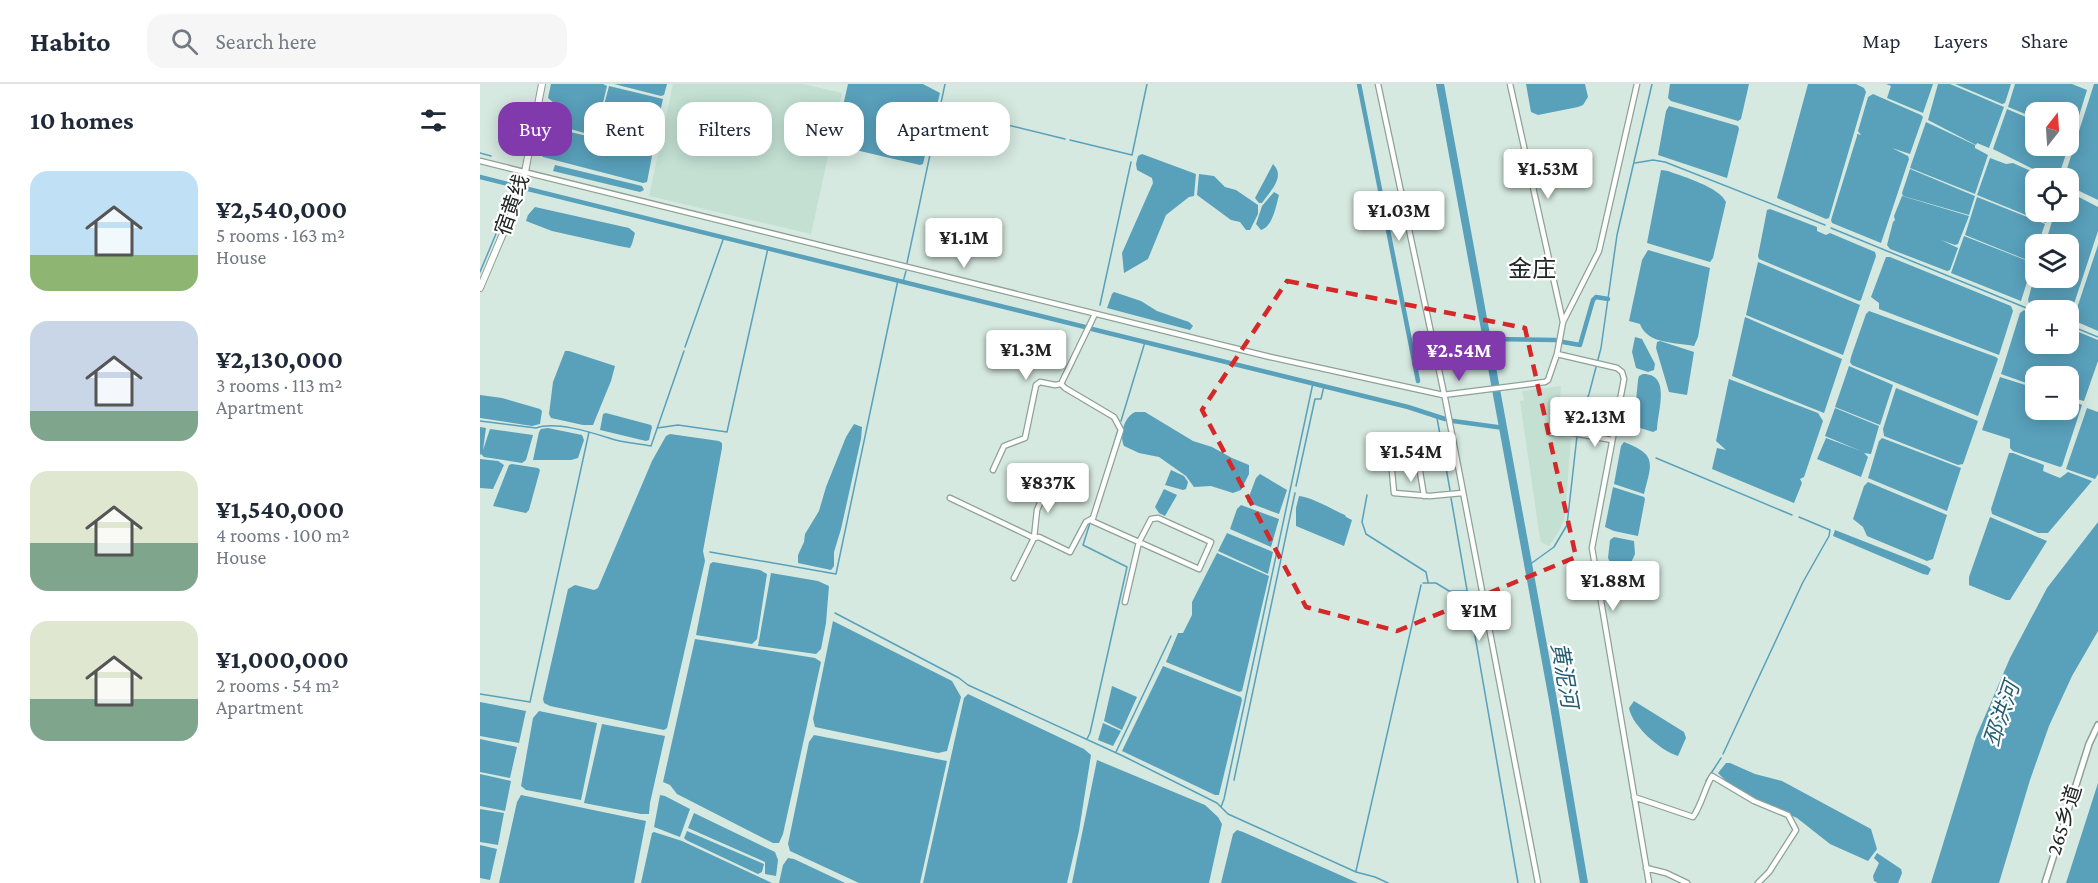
<!DOCTYPE html>
<meta charset="utf-8">
<style>
:root{--surface:#fff;--page:#f6f6f7;--text:#1f2937;--muted:#747a83;--line:#e0e1e3;--accent:#813aac}
body{margin:0;font-family:"Crimson Pro","Noto Sans SC",serif;background:var(--page);color:var(--text);height:100vh;display:flex;flex-direction:column;font-size:22px;white-space:nowrap}
*{box-sizing:border-box;margin:0}
p{font-size:20px;color:var(--muted)}
.icon{flex:none;width:33px;height:33px;fill:none;stroke:currentColor;stroke-width:2;stroke-linecap:round;stroke-linejoin:round}
.map{position:relative;flex:1;overflow:hidden}
.panel{display:flex;flex-direction:column;background:var(--surface);width:480px}
.panel>*{flex:none}
.top-card{position:absolute;left:18px;top:18px;width:570px;height:54px;display:flex;gap:12px}
.needle{width:39px;rotate:17deg}
.buttons{position:absolute;left:1545px;top:18px;display:grid;gap:12px}
.buttons a{display:grid;place-items:center;width:54px;height:54px;border-radius:12px;background:var(--surface);box-shadow:0 3px 15px #0003;font-size:30px}
.price{position:absolute;translate:-50% -51px;padding:0 14px;border-radius:6px;background:#fff;color:#222;font-size:20px;line-height:39px;filter:drop-shadow(0 2px 3px #0008)}
.price::after{content:'';position:absolute;left:50%;top:36px;width:18px;height:14px;margin-left:-9px;background:inherit;clip-path:polygon(0 0,100% 0,50% 100%)}
.price.on{background:var(--accent);color:#fff}
ul{padding:0;list-style:none}
li{display:flex;align-items:center;gap:18px;height:150px;padding:0 30px}
li span{display:grid;place-items:center;flex:none;width:168px;height:120px;border-radius:18px;color:#555}
li>.icon{margin-inline-start:auto}
span .icon{width:72px;height:72px;fill:#fffc;stroke-width:1}
li b{font-size:26px}
h2{display:flex;justify-content:space-between;align-items:center;height:72px;padding:0 30px;font-size:26px}
.tag{padding:0 21px;border-radius:18px;background:var(--surface);box-shadow:0 3px 15px #0003;font-size:21px;line-height:54px}
.tag.on{background:var(--accent);color:#fff}
header{display:flex;align-items:center;gap:36px;box-sizing:border-box;height:84px;padding:0 30px;background:var(--surface);border-bottom:2px solid var(--line)}
header strong{font-size:28px}
nav{display:flex;gap:33px;margin-inline-start:auto;font-size:21px}
.search{width:420px;height:54px;background:var(--page);display:flex;align-items:center;gap:15px;box-sizing:border-box;padding:0 21px;border-radius:18px;color:var(--muted);font-size:22px}
main{display:flex;flex:1;min-height:0}
.map>svg:first-child{display:block}
.built{fill:#c3e0d3}
.water{fill:#59a0bb}
.lines{fill:none;stroke-linecap:round;stroke-linejoin:round}
.stream{stroke:#59a0bb;stroke-width:1.5}
.canal{stroke:#59a0bb;stroke-width:4.5}
.river{stroke:#59a0bb;stroke-width:8}
.minor-casing{stroke:#8ea199;stroke-width:7}
.tertiary-casing{stroke:#8ea199;stroke-width:8}
.secondary-casing{stroke:#8ea199;stroke-width:8}
.minor{stroke:#fff;stroke-width:4.5}
.tertiary{stroke:#fff;stroke-width:5}
.secondary{stroke:#fff;stroke-width:6}
.marked{fill:none;stroke:#d62828;stroke-width:4.5;stroke-dasharray:12 8;stroke-linejoin:round}
.labels{text-anchor:middle;stroke-width:4.5;stroke-linejoin:round;paint-order:stroke}
.street-label{font-size:21px;fill:#202724;stroke:#fff}
.water-label{font-size:22px;font-style:italic;fill:#255e72;stroke:#fff}
.quarter-label{font-size:24px;fill:#202724;stroke:#fff}
</style>
<header>
<strong>Habito</strong>
<div class="search"><svg class="icon" aria-label="search" viewBox="0 0 24 24"><circle cx="10" cy="10" r="6"/><path d="M15 15l6 6"/></svg>Search here</div>
<nav><a>Map</a><a>Layers</a><a>Share</a></nav>
</header>
<main>
<section class="panel">
<h2>10 homes<svg class="icon" aria-label="filters" viewBox="0 0 24 24"><path d="M4 7h16M4 17h16"/><circle cx="9" cy="7" r="2"/><circle cx="15" cy="17" r="2"/></svg></h2>
<ul>
<li><span style="background:linear-gradient(#bfe0f5 70%,#8fb573 0)"><svg class="icon" aria-label="home" viewBox="0 0 24 24"><path d="M3 11l9-7 9 7M6 9v11h12V9"/></svg></span><div><b>¥2,540,000</b><p>5 rooms · 163 m²</p><p>House</p></div></li>
<li><span style="background:linear-gradient(#c9d6e8 75%,#7fa58c 0)"><svg class="icon" aria-label="home" viewBox="0 0 24 24"><path d="M3 11l9-7 9 7M6 9v11h12V9"/></svg></span><div><b>¥2,130,000</b><p>3 rooms · 113 m²</p><p>Apartment</p></div></li>
<li><span style="background:linear-gradient(#dfe7d0 60%,#7fa58c 0)"><svg class="icon" aria-label="home" viewBox="0 0 24 24"><path d="M3 11l9-7 9 7M6 9v11h12V9"/></svg></span><div><b>¥1,540,000</b><p>4 rooms · 100 m²</p><p>House</p></div></li>
<li><span style="background:linear-gradient(#dfe7d0 65%,#7fa58c 0)"><svg class="icon" aria-label="home" viewBox="0 0 24 24"><path d="M3 11l9-7 9 7M6 9v11h12V9"/></svg></span><div><b>¥1,000,000</b><p>2 rooms · 54 m²</p><p>Apartment</p></div></li>
</ul>
</section>
<div class="map">
<svg width="1618" height="799" viewBox="0 0 1618 799">
<rect width="100%" height="100%" fill="#d5e9e0"/>
<path class="built" d="M193,0H323L362,9L331,150L169,112Z
M1081,302L1080,315L1087,316L1084,353L1091,354L1085,433L1080,446L1069,462L1062,459L1060,455L1040,317L1044,316L1042,307Z"/>
<path class="water" d="M71,0H123L127,2L115,52L69,39L74,19L68,14Z
M134,0H187L184,11L181,12Z
M368,0H443L460,9L443,80L440,81L354,61Z
M1046,0H1105L1108,13L1103,21L1098,23L1058,31L1051,28Z
M1190,0H1269L1261,35L1258,37L1191,17L1188,14Z
M1328,0H1376L1384,4L1386,8L1349,134L1346,135L1297,114Z
M1406,0H1453L1443,29L1407,14L1411,2Z
M1458,0H1470L1524,23L1509,64L1497,59L1496,61L1448,36Z
M1475,0H1531L1525,19L1522,20Z
M1535,0H1592L1607,6L1594,48H1589L1588,28H1556L1555,34L1528,23Z
M1614,0H1618V116L1589,102L1588,94H1584Z
M129,2L183,15L172,63L168,64L116,52Z
M1393,10L1441,31L1443,33L1430,70L1412,64L1428,72L1429,75L1401,159L1352,139L1351,136L1377,52V50L1381,51L1378,47L1388,13Z
M1189,22L1258,42L1259,45L1247,94L1178,71L1186,27Z
M1527,25L1555,37L1556,62H1588L1589,51L1592,52L1578,94H1571L1513,65Z
M1446,38L1495,61V64L1508,71L1495,110L1430,84Z
M69,43L171,67L172,72L167,98L163,99L63,73L59,67L64,46Z
M662,70L716,90L714,112L709,113L686,131L668,175L644,189L642,169L673,99L672,94L657,86L656,80L658,72Z
M1510,74L1526,80L1533,79L1566,94H1556V128H1569L1566,139L1497,111Z
M793,80C806,93 790,107 782,119H779L775,114Z
M75,81L162,102L164,106L160,108L73,87Z
M1430,85L1495,112L1489,131L1423,112L1422,109Z
M1181,86L1188,87C1204,93 1239,103 1246,118L1233,174L1230,178L1167,159Z
M719,90L734,92L745,103L756,106L778,121V130L770,146H766L760,138L751,136L717,111Z
M794,108L799,111C796,122 793,142 781,146L776,140L782,122Z
M1589,108L1618,123V147L1589,235L1588,226H1568L1549,219L1548,216L1555,190L1556,194H1588V160H1565L1575,128H1588Z
M1422,112L1489,132L1478,160L1475,161L1461,156L1478,164L1470,186L1467,187L1410,165L1407,161L1413,138L1415,136L1414,132Z
M1497,113L1565,140L1558,160H1556L1555,170L1552,178L1485,151Z
M55,123L149,144L155,149L152,160L150,164L139,162L72,147L46,137L48,131Z
M1290,125L1337,143V147L1346,151L1350,149L1395,168L1396,172L1381,216L1379,217L1279,175L1278,172L1287,126Z
M1484,152L1553,179L1541,217L1471,189Z
M1618,161V247L1595,237L1594,233Z
M1168,166L1230,184L1218,253L1214,262C1194,258 1167,260 1160,240L1149,237L1162,176Z
M1406,173H1410L1531,222L1533,227L1519,271L1399,225V219L1391,213Z
M1278,178L1380,221L1363,271L1266,231Z
M634,208L661,217L677,227L709,238L713,242L710,246L627,224L632,210Z
M1544,226L1555,231L1556,260H1588L1589,244L1618,256V277L1604,317L1589,313L1588,292H1556L1555,302L1521,290L1540,229Z
M1389,227L1516,273L1518,275L1498,332L1372,281L1370,278L1371,273L1386,230Z
M1265,233L1362,275L1344,329L1252,292Z
M1155,253L1162,255L1175,280L1174,286L1168,288L1156,284L1152,268Z
M1180,257L1214,268L1207,311L1189,308L1176,264L1177,258Z
M85,267H89L135,282L131,297L113,341H103L71,334L69,330L73,298Z
M1369,282L1413,301L1400,341L1355,323Z
M1163,290C1192,290 1177,328 1177,346L1173,348L1157,343L1154,337L1158,296L1159,292Z
M1520,293L1555,304L1556,326H1588L1589,315L1602,321L1582,382L1580,383L1533,367L1530,364V355L1502,346Z
M1249,295L1338,329L1343,337L1324,393L1320,395L1322,399L1314,419L1232,385L1237,364L1246,366L1236,357Z
M1416,304L1498,337L1483,380L1478,381L1404,352L1403,345Z
M0,311L22,314L60,325L62,327L60,340L52,342L0,334Z
M1355,324L1399,342L1391,370L1384,369L1388,373L1381,393L1337,375L1346,354L1381,367L1345,352Z
M1607,324L1618,328V390L1615,395L1586,385Z
M655,328H665L713,357L732,363L752,374L769,381V390L761,406L753,409L731,402L714,403L706,392L679,373L659,369L644,362C639,351 644,333 655,328Z
M126,329L171,341L172,343L169,356L166,357L120,346L123,330Z
M374,340L382,343L381,355L361,445L354,468V482L351,486L318,479V471L324,458L325,450L339,427L346,403L366,353Z
M0,343L6,344L3,366L10,345L53,351L46,376L42,379L4,373L1,370L0,371Z
M68,344L102,351L104,356L98,374L91,376H53L59,348L61,345Z
M190,350L239,357L242,359V364L223,467L225,477L187,644L184,646L70,622L64,619L63,615L88,505L95,501L114,506L118,504L172,377L186,352Z
M1402,354L1481,384L1467,427L1388,394L1399,357Z
M1144,358C1177,371 1172,378 1164,410L1134,400L1141,362Z
M1529,369H1533L1564,381L1563,387L1580,394L1588,388L1612,397L1568,449H1558L1512,430L1511,425Z
M0,375L18,377L24,381L13,405L0,404Z
M32,380L58,384L60,386L49,426L46,429L13,422L29,381Z
M691,386L704,392L708,398L706,405L703,406L685,401Z
M780,390L807,406L799,430L767,418L776,394Z
M1388,398L1467,431L1453,475L1447,477L1387,452L1383,443L1373,435L1384,402Z
M1133,403L1164,413L1165,415L1158,452L1134,447L1125,443Z
M684,405L697,411L685,432L679,429L675,423Z
M819,412C834,414 851,425 865,431L866,433L872,436L864,462L816,442V424Z
M761,421L799,435L791,463L750,445L757,425Z
M1510,433L1567,457L1530,516H1526L1489,501V493Z
M1618,438V547L1592,592L1569,642L1550,696L1519,799H1451L1496,653L1530,574L1567,504Z
M1355,446L1447,482L1451,485L1448,491L1443,490L1353,452Z
M747,449L793,468L788,490L738,467Z
M1134,453L1154,457L1155,470L1149,483L1130,478L1128,474L1130,456Z
M737,469L789,492L762,607L759,608L686,578L698,549H703L712,531V518Z
M233,478L280,486L287,490L277,555L272,560L216,551L230,480Z
M291,489L338,497L349,502L346,539L341,565L336,570L278,562Z
M353,537L472,597L481,613L467,667L458,669L335,643L333,635Z
M215,555L335,574L341,578L303,750L299,759H293L197,710L190,701L183,698Z
M683,582L761,613L762,616L739,711H735L642,667Z
M632,602L657,613L642,646L624,637Z
M488,610L604,665L611,671L599,747L587,799H443L484,614Z
M1154,617L1204,648L1206,654L1198,672C1181,667 1152,642 1149,624Z
M0,618L46,627L39,659L0,652Z
M59,627L117,639L101,716L46,706L41,702L53,634Z
M623,639L641,647L633,662L618,656Z
M122,640L185,652L170,719L169,730H161L104,719Z
M334,651L467,677L440,799H379L310,767L308,760L329,658Z
M0,655L37,663L30,694L0,688Z
M617,676L725,721L738,733L742,740L729,799H592Z
M1246,679H1250L1275,690L1302,697L1391,745L1397,765L1388,777L1350,760L1317,734L1275,716L1250,701L1238,689Z
M0,690L31,697L25,727L0,722Z
M1618,699V799H1586Z
M41,711L166,737L154,799H19L37,718Z
M180,711L185,712L210,725L200,753L174,743Z
M0,725L24,729L18,761L0,758Z
M214,729L295,768L298,776L296,792L285,790V778L208,744Z
M757,746L763,748L878,799H741L753,750Z
M207,747L284,780L282,788L278,790L206,756L204,754Z
M174,748L202,757L292,799H161L172,749Z
M0,761L17,765L10,796L0,794Z
M1397,769L1421,785L1422,789L1418,799H1398L1394,797L1393,792L1399,779L1394,774Z
M308,774L314,775L365,799H299L303,781Z"/>
<g class="lines">
<path class="stream" d="M466,26L585,55
M590,56L652,71L667,0
M0,69L11,72
M1155,79L1173,76L1185,78L1345,141
M1351,144L1556,228
M427,179L465,0
M0,188L18,145
M423,198L426,187
M620,221L651,78
M1596,244L1618,253
M205,263L244,153
M957,334L970,406
M0,337L56,344C75,337 110,348 129,354C142,359 157,359 171,362L204,267
M641,337L665,258
M177,344L198,341L247,348L288,164
M1097,347L1099,334L1109,310L1121,264L1137,151L1172,0
M1176,374L1312,431
M628,379L638,346
M816,402L835,315H841L844,302
M887,411L882,438L886,450L946,488L948,498
M971,414L1038,799
M230,468L356,490L418,196
M1049,481L1074,463L1087,441L1097,352
M943,499H956L969,507H987
M355,529L479,594L488,601L643,672L737,719L748,730L876,788L895,793L908,799
M0,610L50,618L109,348
M607,655L610,649L647,483L603,461L610,439
M636,668L691,552
M1243,670L1323,498L1349,452L1350,446L1319,433
M754,696L815,409
M1226,697L1241,674
M741,723L744,715L833,299
M876,787L941,501"/>
<path class="canal" d="M879,0L938,297
M0,93L36,102
M44,104L605,243
M612,245L928,323L965,335
M1008,255L1075,256
M1083,258L1100,261L1113,216L1116,213L1128,215
M973,337L1024,344"/>
<path class="river" d="M960,0L1073,616L1104,799"/>
<defs>
<path id="minor" d="M898,0L966,319L1058,799
M1030,0L1083,238
M1157,0L1119,167L1083,238L1077,270L1137,284L1142,288L1144,295L1112,464L1169,799
M0,77L790,273L963,311L1065,298L1068,296L1077,270
M581,300L585,304L634,333L641,346L612,437L719,485L731,458L678,434L671,435L659,458L645,518
M1071,349H1093L1132,356
M909,355L914,409L950,412L982,409
M935,357L944,412
M513,386L524,362L545,354L556,301L560,298L575,301L581,300L615,230
M470,414L554,454L557,426L567,403
M534,494L554,454L559,453L590,468L606,438L613,434
M1154,713L1213,733C1222,720 1224,706 1232,692L1274,717L1308,731L1316,746L1289,788L1278,799
M1166,784L1186,789L1207,799"/>
<path id="tertiary" d="M1565,799L1609,660L1618,641"/>
<path id="secondary" d="M0,204L36,119L45,88L62,0"/>
</defs>
<use href="#minor" class="minor-casing"/>
<use href="#tertiary" class="tertiary-casing"/>
<use href="#secondary" class="secondary-casing"/>
<use href="#minor" class="minor"/>
<use href="#tertiary" class="tertiary"/>
<use href="#secondary" class="secondary"/>
</g>
<path class="marked" d="M807,197L1045,244L1096,473L917,547L826,523L722,326Z"/>
<g class="labels">
<g class="street-label">
<text transform="translate(32 121) rotate(-71)" y="7">宿黄线</text>
<text transform="translate(1584 736) rotate(-72)" y="7">265乡道</text>
</g>
<g class="water-label">
<text transform="translate(1085 591) rotate(80)" y="8">黄泥河</text>
<text transform="translate(1521 630) rotate(-71)" y="8">邳洪河</text>
</g>
<g class="quarter-label">
<text x="1052" y="193">金庄</text>
</g>
</g>
</svg>
<div class="buttons">
<a><svg class="needle" viewBox="-14 -14 28 28"><path d="M0-13l5 13h-10z" fill="#e53935"/><path d="M0 13l5-13h-10z" fill="#747a83"/></svg></a>
<a><svg class="icon" aria-label="locate" viewBox="0 0 24 24"><circle cx="12" cy="12" r="6"/><path d="M12 2v4M12 18v4M2 12h4M18 12h4"/></svg></a>
<a><svg class="icon" aria-label="layers" viewBox="0 0 24 24"><path d="M12 4l9 5-9 5-9-5zM3 14l9 5 9-5"/></svg></a>
<a>+</a>
<a>−</a>
</div>
<b class="price" style="left:1068px;top:116px">¥1.53M</b>
<b class="price" style="left:919px;top:158px">¥1.03M</b>
<b class="price" style="left:484px;top:185px">¥1.1M</b>
<b class="price" style="left:546px;top:297px">¥1.3M</b>
<b class="price on" style="left:979px;top:298px">¥2.54M</b>
<b class="price" style="left:1115px;top:364px">¥2.13M</b>
<b class="price" style="left:931px;top:399px">¥1.54M</b>
<b class="price" style="left:568px;top:430px">¥837K</b>
<b class="price" style="left:1133px;top:528px">¥1.88M</b>
<b class="price" style="left:999px;top:558px">¥1M</b>
<div class="top-card">
<a class="tag on">Buy</a>
<a class="tag">Rent</a>
<a class="tag">Filters</a>
<a class="tag">New</a>
<a class="tag">Apartment</a>
</div>
</div>
</main>
